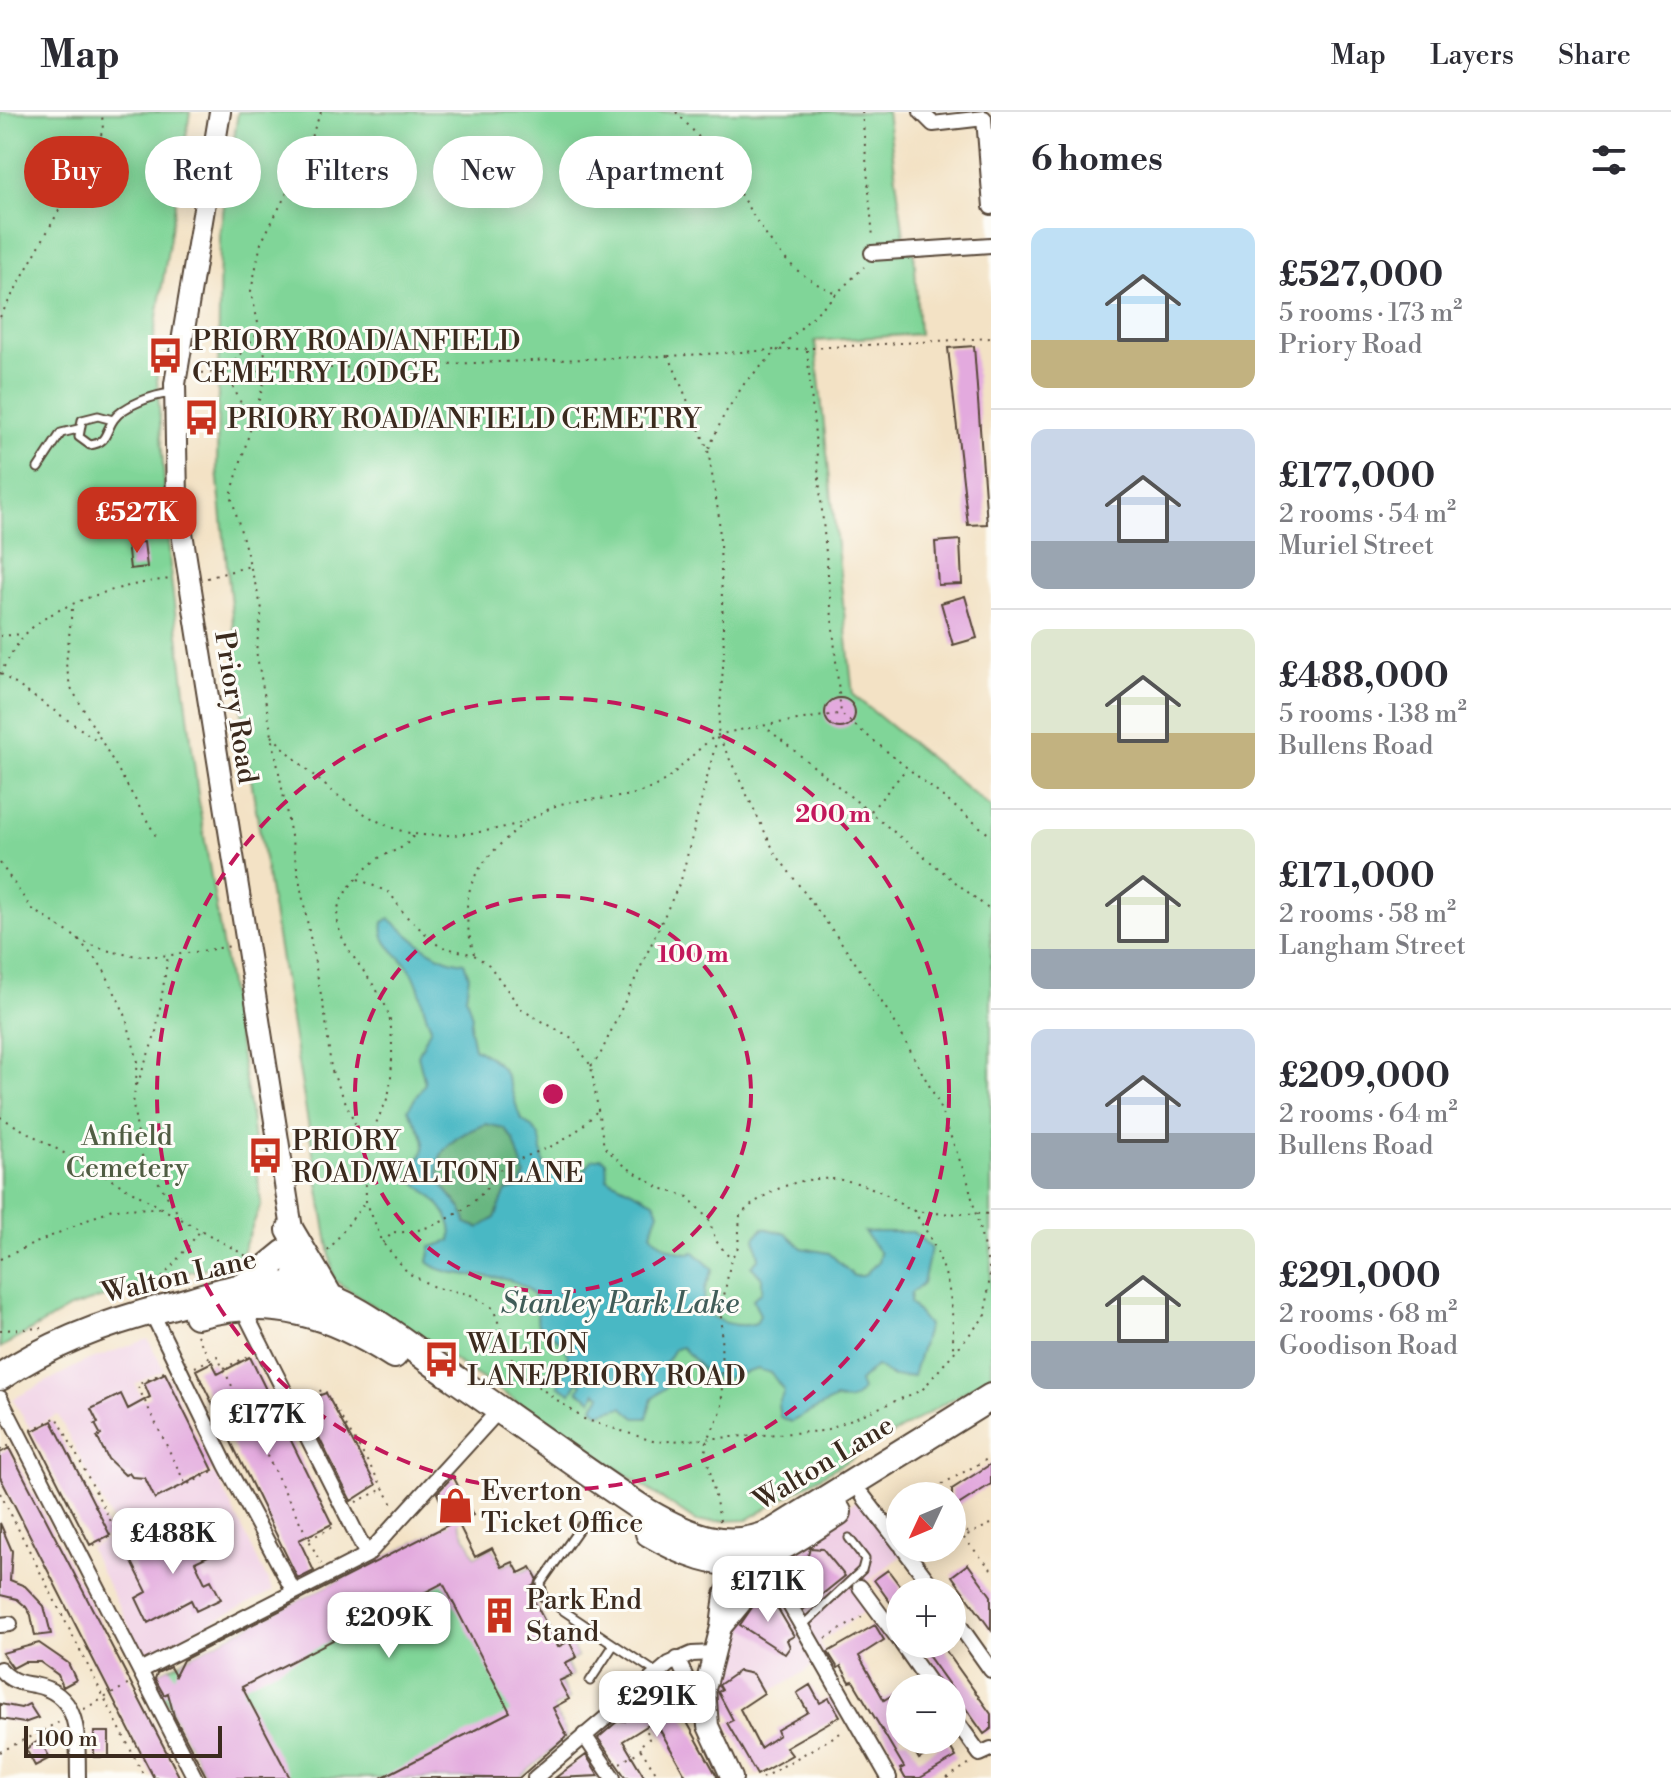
<!DOCTYPE html>
<meta charset="utf-8">
<style>
:root{--surface:#fff;--page:#f2f2f3;--text:#2b2b33;--muted:#7c7c81;--line:#e1e1e2;--accent:#c8321e}
body{margin:0;font-family:"Libre Bodoni",serif;background:var(--page);color:var(--text);height:100vh;display:flex;flex-direction:column;font-size:30px;white-space:nowrap}
*{box-sizing:border-box;margin:0}
p{font-size:26px;color:var(--muted)}
.icon{flex:none;width:44px;height:44px;fill:none;stroke:currentColor;stroke-width:2;stroke-linecap:round;stroke-linejoin:round}
.map{position:relative;flex:1;overflow:hidden}
.panel{display:flex;flex-direction:column;background:var(--surface);width:680px}
.panel>*{flex:none}
.guide{position:absolute;left:24px;top:24px;width:760px;height:72px;display:flex;gap:16px}
.needle{width:52px;rotate:226deg}
.controls{position:absolute;left:886px;top:1370px;display:grid;gap:16px}
.controls a{display:grid;place-items:center;width:80px;height:80px;border-radius:50%;background:var(--surface);box-shadow:0 4px 20px #0003;font-size:40px}
.scale{position:absolute;left:24px;bottom:20px;width:198px;box-sizing:border-box;padding-left:8px;border:4px solid #3b2a1e;border-top:0;font-size:22px;line-height:28px;white-space:nowrap;color:#3b2a1e;-webkit-text-stroke:6px #fdfcf7;paint-order:stroke}
.price{position:absolute;translate:-50% -68px;padding:0 18px;border-radius:16px;background:#fff;color:#222;font-size:26px;line-height:52px;filter:drop-shadow(0 2px 4px #0008)}
.price::after{content:'';position:absolute;left:50%;top:48px;width:24px;height:18px;margin-left:-12px;background:inherit;clip-path:polygon(0 0,100% 0,50% 100%)}
.price.selected{background:var(--accent);color:#fff}
ul{padding:0;list-style:none}
li{display:flex;align-items:center;gap:24px;height:200px;padding:0 40px}
li+li{border-top:2px solid var(--line)}
li span{display:grid;place-items:center;flex:none;width:224px;height:160px;border-radius:16px;color:#555}
li>.icon{margin-inline-start:auto}
span .icon{width:96px;height:96px;fill:#fffc;stroke-width:1}
li b{font-size:34px}
h2{display:flex;justify-content:space-between;align-items:center;height:96px;padding:0 40px;font-size:34px}
.pill{padding:0 28px;border-radius:36px;background:var(--surface);box-shadow:0 4px 20px #0003;font-size:28px;line-height:72px}
.pill.selected{background:var(--accent);color:#fff}
header{display:flex;align-items:center;gap:48px;box-sizing:border-box;height:112px;padding:0 40px;background:var(--surface);border-bottom:2px solid var(--line)}
header strong{font-size:38px}
nav{display:flex;gap:44px;margin-inline-start:auto;font-size:28px}
main{display:flex;flex:1;min-height:0}
.map>svg:first-child{display:block}
.built{fill:#f0d0e5}
.green{fill:#80d598;stroke:#5e805b;stroke-width:2}
.forest{fill:#68b680;stroke:#52704f;stroke-width:2}
.water{fill:#4ab8c4;stroke:#427171;stroke-width:2;fill-rule:evenodd}
.building{fill:#e3aade}
.lines{fill:none;stroke-linecap:round;stroke-linejoin:round}
.lane-casing{stroke:#574637;stroke-width:11}
.street-casing{stroke:#574637;stroke-width:18}
.secondary-casing{stroke:#574637;stroke-width:24}
.highway-casing{stroke:#574637;stroke-width:30}
.path{stroke:#574637;stroke-width:2;stroke-dasharray:2 6;stroke-linecap:butt}
.lane{stroke:#fff;stroke-width:7}
.street{stroke:#fff;stroke-width:14}
.secondary{stroke:#fff;stroke-width:20}
.highway{stroke:#fff;stroke-width:26}
.ring{fill:none;stroke:#c2185b;stroke-width:4;stroke-dasharray:14 10}
.labels{text-anchor:middle;stroke-width:6;stroke-linejoin:round;paint-order:stroke}
.poi-label{font-size:28px;fill:#3b2a1e;stroke:#fdfcf7;text-anchor:start}
.street-label{font-size:28px;fill:#3b2a1e;stroke:#fdfcf7}
.park-label{font-size:28px;fill:#505d43;stroke:#fdfcf7}
.water-label{font-size:30px;font-style:italic;fill:#405c58;stroke:#fdfcf7}
.centre{fill:#c2185b;stroke:#fdfcf7;stroke-width:4}
.ring-label{font-size:24px;text-anchor:middle;font-weight:bold;fill:#c2185b;stroke:#fdfcf7;stroke-width:6;stroke-linejoin:round;paint-order:stroke}
</style>
<header>
<strong>Map</strong>
<nav><a>Map</a><a>Layers</a><a>Share</a></nav>
</header>
<main>
<div class="map">
<svg width="991" height="1666" viewBox="0 0 991 1666">
<rect width="100%" height="100%" fill="#fdfcf7"/>
<filter id="ink" filterUnits="userSpaceOnUse"><feTurbulence type="fractalNoise" baseFrequency=".0125" numOctaves="2"/><feDisplacementMap in="SourceGraphic" scale="16" xChannelSelector="R" yChannelSelector="G"/><feConvolveMatrix kernelMatrix="1 2 1 2 8 2 1 2 1" color-interpolation-filters="sRGB"/></filter>
<filter id="wash" filterUnits="userSpaceOnUse"><feTurbulence type="fractalNoise" baseFrequency=".006" numOctaves="4" result="noise"/><feDisplacementMap in="SourceGraphic" scale="32" xChannelSelector="R" yChannelSelector="G"/><feGaussianBlur stdDeviation="1.8" result="paint"/><feColorMatrix in="noise" values="0 0 0 0 0 0 0 0 0 0 0 0 0 0 0 0 0 1.4 0 .05"/><feComposite in="paint" operator="in"/></filter>
<g filter="url(#wash)">
<rect width="100%" height="100%" fill="#f3e2c5"/>
<path class="built" d="M148,1227L164,1258L135,1272L185,1374L215,1361L273,1479L144,1544L89,1436L118,1421L58,1303L30,1317L13,1287L86,1249Z
M863,1384L906,1440L861,1475L874,1493L819,1531L826,1544L795,1566L708,1614L709,1554L779,1439Z"/>
<path class="green" d="M0,0H190L154,224L171,467L200,699L251,1005L261,1092L239,1148L155,1168L70,1196L0,1236Z
M238,0H887L906,139H914L919,222L815,229L853,583L991,696V1264L747,1408L697,1410L334,1168L246,637L217,358L220,121Z
M457,1409L475,1445L492,1436L502,1455L513,1450L519,1461L531,1455L539,1471L528,1477L557,1534L569,1529L577,1545L566,1551L572,1563L560,1569L569,1587L553,1596L567,1624L519,1666H207L155,1567L158,1561Z"/>
<path class="forest" d="M486,1012L504,1016L514,1029L526,1063L519,1076L506,1079L495,1106L480,1116L466,1111C464,1092 448,1086 441,1069C428,1038 463,1020 486,1012Z"/>
<path class="water" d="M390,807C414,827 432,847 464,851L469,864L466,885L472,904L470,917L474,936C513,955 507,971 521,1007C548,1025 538,1030 545,1056L559,1062L583,1060L592,1048L601,1046L606,1049L607,1066L654,1089L659,1100L651,1121C659,1133 680,1144 694,1140L713,1157L705,1176L703,1197C714,1210 740,1217 756,1211L760,1203L753,1187L762,1179V1166L751,1154L759,1146L755,1126L763,1116L787,1122L802,1136L829,1141L854,1164H863L878,1150L880,1141L864,1120H913L931,1136L923,1171L911,1181L910,1191L928,1213L913,1264L893,1265L876,1254L859,1270L862,1278C854,1289 847,1291 835,1287L791,1310L780,1305L778,1294L784,1279L771,1261L758,1257L720,1268L704,1259L682,1235L674,1237L664,1253L672,1270L652,1287L647,1306H635L622,1295L600,1301L593,1296L601,1283L596,1280L592,1288L578,1279L582,1272L578,1269L571,1281L558,1273C575,1236 570,1236 538,1213C535,1204 540,1196 536,1188C520,1152 454,1174 428,1150L431,1135L451,1129C457,1102 428,1081 410,1066C412,1054 417,1051 422,1041C429,1026 414,1011 408,997L425,971L418,943L431,915C421,896 422,874 410,857C398,840 379,833 383,810ZM486,1012L504,1016L514,1029L525,1063L519,1076L506,1079L495,1106L479,1116L466,1111C464,1092 447,1086 441,1069C428,1037 463,1020 486,1012Z"/>
<g id="blocks">
<path class="building" d="M974,234L987,412L968,413L948,236Z
M960,428L962,472L938,473L935,430Z
M144,430L147,455L130,457L127,431Z
M965,484L977,526L953,533L941,491Z
M825 601a15 15 0 1 1 30 0a15 15 0 1 1-30 0Z
M250,1245L332,1412L299,1428L314,1459L298,1467L196,1258L212,1250L218,1262Z
M165,1261L213,1358L155,1387L145,1366L132,1365L129,1361L125,1363L108,1347L97,1325L101,1323L95,1312L98,1311L91,1297L121,1282L128,1297L150,1285L144,1271Z
M326,1281L376,1373L351,1389L301,1290Z
M52,1309L110,1423L90,1433L32,1319Z
M9,1336L136,1581L180,1666H154L143,1645L0,1365V1341Z
M991,1352V1372L952,1397V1377Z
M453,1364L473,1403L458,1411L475,1445L492,1436L502,1455L513,1450L519,1461L531,1455L537,1466L535,1473L528,1477L558,1535L569,1529L577,1545L565,1551L572,1563L559,1569L569,1587L553,1596L567,1624L519,1666H381L510,1600L443,1471L242,1575L290,1666H207L174,1604L168,1581L164,1583L155,1567L157,1561L170,1555L175,1564L183,1548L450,1412L437,1381Z
M0,1411L12,1439L10,1468L25,1474L44,1494L51,1522L35,1524L31,1503L26,1495L17,1487L0,1483Z
M195,1412L210,1443L195,1450L205,1471L211,1468L221,1487L196,1499L191,1488L148,1511L136,1486L147,1480L127,1440L152,1428L158,1441L180,1431L177,1425Z
M810,1436L823,1437L845,1464L804,1497L780,1456L794,1459L807,1447Z
M968,1452L991,1484V1518L952,1464Z
M888,1458L900,1474V1504L874,1468Z
M762,1481L774,1490L794,1524L787,1528L790,1535L785,1542L740,1513Z
M875,1513L884,1528L859,1544L884,1588L900,1578V1599L893,1603L900,1614V1628H908L919,1647L947,1630L956,1645L920,1666H905L900,1657L904,1655L853,1569L850,1570L841,1554L838,1556L828,1540Z
M39,1531L68,1551L76,1568L63,1575L58,1563L40,1550H24L13,1556L2,1541Z
M920,1532H941L991,1602V1617L984,1622Z
M739,1559L753,1562L764,1581L740,1597L760,1636L779,1623L777,1618L808,1600L797,1581L810,1573L820,1591L829,1586L840,1604L786,1635L792,1643L757,1663L727,1611L733,1608L718,1580L722,1578L719,1573Z
M657,1577L678,1606L683,1603L718,1666H687L655,1609L623,1629L645,1666H626L598,1626L619,1608L625,1609L626,1602Z
M0,1592L21,1596L29,1592L38,1606L24,1611L0,1607Z
M94,1620H109V1645H94Z
M40,1628L50,1646L35,1654L26,1637Z
M586,1643L599,1664L555,1666Z"/>
</g>
</g>
<g filter="url(#ink)">
<use href="#blocks" fill-opacity="0" stroke="#574637" stroke-width="2"/>
<g class="lines">
<defs>
<path id="lane" d="M113,308L98,304L82,308L79,325L90,333C108,331 105,319 114,307C124,293 154,283 171,281
M38,356L61,321L78,317
M581,1414L541,1471L543,1485L657,1561
M802,1514L862,1458L865,1447L849,1426
M590,1569L613,1534"/>
<path id="street" d="M921,0L933,12L984,6L991,95
M872,141L991,133
M243,1197L367,1443
M151,1199L226,1353L294,1480
M0,1286L195,1666
M863,1384L900,1432
M903,1436L936,1480
M763,1446L889,1666
M860,1475L900,1529
M952,1503L991,1558
M0,1513L10,1512
M902,1532L933,1576
M677,1547L702,1599
M0,1557C10,1569 20,1571 34,1573C83,1582 77,1628 78,1666
M140,1559L367,1443L500,1297
M952,1603L980,1642L991,1637
M584,1623L613,1666
M535,1666L669,1552L692,1542L713,1541"/>
<path id="secondary" d="M220,0L175,272L177,389L296,1142L291,1190
M721,1515L740,1492L763,1446L757,1437
M732,1666L708,1614L705,1577L721,1515L725,1483L747,1439"/>
<path id="highway" d="M290,1118L329,1184
M242,1176L285,1141
M197,1203C274,1183 330,1202 394,1243
M0,1265C50,1231 108,1210 167,1195C202,1186 242,1170 279,1173C347,1179 399,1228 453,1265C518,1310 581,1357 647,1400C688,1424 728,1441 773,1420L991,1285
M649,1421C737,1472 761,1449 838,1400"/>
</defs>
<use href="#lane" class="lane-casing"/>
<use href="#street" class="street-casing"/>
<use href="#secondary" class="secondary-casing"/>
<use href="#highway" class="highway-casing"/>
<path class="path" d="M321,0L295,65L261,131L251,179L268,257L231,383L262,497L256,539L326,909L331,957L365,1034L366,1089L383,1131L408,1161L436,1176L469,1182L493,1196L516,1259L584,1307L656,1330L823,1319L922,1278L986,1203L990,1160L968,1070L936,986L893,907L844,834L775,741L718,623
M676,0C695,20 712,40 728,63C761,113 777,157 836,181
M862,0L873,126
M0,205L103,19L102,0
M807,238L841,602L991,724
M194,261L668,244
M251,312L226,260L259,219
M709,336L724,303L746,269L864,155
M207,466L250,454
M72,497L66,552L70,574L156,724
M0,524L23,522
M0,562C7,549 14,536 23,525C50,491 131,470 172,467
M1,562L98,629
M769,618L991,799
M272,624C307,659 364,714 415,722C442,727 497,719 523,710C536,706 547,696 561,692C589,685 617,689 644,679C674,669 691,640 716,624C724,619 825,603 841,602
M871,699L907,656
M0,751L31,796L77,826L103,856L125,902L138,950L133,993L141,1042L180,1105
M358,767L390,781L405,803L439,834L474,843L489,853L522,898L572,926L591,954L604,1035L626,1055L658,1075L688,1085L709,1108L716,1129L730,1146
M78,827C134,854 174,843 232,834
M474,842C455,776 475,753 524,711
M591,954L600,943L681,768L718,623L724,541L719,405L708,338L669,244L991,226
M137,973L156,921L168,844
M0,1005L250,1146
M366,1032C373,1017 381,1002 387,987C393,972 394,917 388,901C377,865 327,829 339,793C344,778 366,754 379,746C395,737 403,739 414,723
M913,1098C946,1147 954,1179 953,1238
M383,1131L393,1120C423,1123 465,1102 485,1078C491,1072 492,1063 499,1058C540,1033 559,1042 597,999
M328,1139L365,1090
M0,1147L112,1097L163,1096
M143,1180L159,1170L201,1118
M0,1218L44,1216
M197,1223L209,1246
M195,1255L217,1244L321,1452
M224,1256L251,1243
M164,1260L137,1273L186,1373L215,1359
M305,1286L324,1277L394,1394
M31,1318L57,1305L117,1421L90,1435
M0,1338L10,1333
M0,1381L145,1666
M921,1384L991,1345
M356,1390L383,1377
M952,1400L968,1421
M720,1409L705,1334L722,1297L721,1200L731,1147L738,1135L740,1103C781,1064 832,1056 883,1081C894,1086 904,1097 916,1099C940,1103 966,1101 991,1102
M991,1412L963,1425L991,1457
M309,1427L335,1414
M826,1526L862,1505
M84,1597L131,1571
M641,1638L639,1634L649,1627L646,1621L685,1592
M0,1640L61,1609
M620,1651L641,1638L660,1666
M762,1666L844,1619
M947,1666L970,1651"/>
<use href="#lane" class="lane"/>
<use href="#street" class="street"/>
<use href="#secondary" class="secondary"/>
<use href="#highway" class="highway"/>
</g>
</g>
<g class="ring">
<circle cx="553" cy="982" r="198"/>
<circle cx="553" cy="982" r="396"/>
</g>
<defs>
<symbol id="bus-bare" viewBox="-9 -9 18 18"><path d="M-5-6H5V4H4V6H2V4H-2V6H-4V4H-5ZM-3.5-4V0h7V-4ZM-3.5 1.2v1.5H-2V1.2ZM2 1.2v1.5H3.5V1.2Z" fill="#c8321e" stroke="#fdfcf7" stroke-width="2.5" paint-order="stroke"/></symbol>
<symbol id="shop-bare" viewBox="-9 -9 18 18"><path d="M-5-2.5h2.3a2.7 3.5 0 0 1 5.4 0H5L5.5 6h-11ZM-1.5-2.5h3a1.5 2.3 0 0 0-3 0Z" fill="#c8321e" stroke="#fdfcf7" stroke-width="2.5" paint-order="stroke"/></symbol>
<symbol id="building-bare" viewBox="-9 -9 18 18"><path d="M-4-6H4V6H1V3H-1V6H-4ZM-2.5-4.3h1.7v1.8h-1.7ZM.8-4.3h1.7v1.8H.8ZM-2.5-1h1.7V.8h-1.7ZM.8-1h1.7V.8H.8Z" fill="#c8321e" stroke="#fdfcf7" stroke-width="2.5" paint-order="stroke"/></symbol>
</defs>
<g fill-rule="evenodd">
<use href="#bus-bare" x="140" y="218" width="51" height="51"/>
<use href="#bus-bare" x="176" y="280" width="51" height="51"/>
<use href="#bus-bare" x="240" y="1018" width="51" height="51"/>
<use href="#bus-bare" x="416" y="1222" width="51" height="51"/>
<use href="#shop-bare" x="430" y="1368" width="51" height="51"/>
<use href="#building-bare" x="474" y="1478" width="51" height="51"/>
</g>
<g class="labels">
<g class="poi-label">
<text x="192" y="238">PRIORY ROAD/ANFIELD<tspan x="192" dy="32">CEMETRY LODGE</tspan></text>
<text x="227" y="316">PRIORY ROAD/ANFIELD CEMETRY</text>
<text x="292" y="1038">PRIORY<tspan x="292" dy="32">ROAD/WALTON LANE</tspan></text>
<text x="467" y="1241">WALTON<tspan x="467" dy="32">LANE/PRIORY ROAD</tspan></text>
<text x="481" y="1388">Everton<tspan x="481" dy="32">Ticket Office</tspan></text>
<text x="526" y="1497">Park End<tspan x="526" dy="32">Stand</tspan></text>
</g>
<g class="street-label">
<text transform="translate(237 595) rotate(81)" y="10">Priory Road</text>
<text transform="translate(179 1163) rotate(-13)" y="10">Walton Lane</text>
<text transform="translate(823 1350) rotate(-31)" y="10">Walton Lane</text>
</g>
<g class="park-label">
<text x="127" y="1033">Anfield<tspan x="127" dy="32">Cemetery</tspan></text>
</g>
<g class="water-label">
<text x="620" y="1201">Stanley Park Lake</text>
</g>
</g>
<circle cx="553" cy="982" r="12" class="centre"/>
<g class="ring-label">
<text x="833" y="710">200 m</text>
<text x="693" y="850">100 m</text>
</g>
</svg>
<div class="controls">
<a><svg class="needle" viewBox="-14 -14 28 28"><path d="M0-13l5 13h-10z" fill="#e53935"/><path d="M0 13l5-13h-10z" fill="#7c7c81"/></svg></a>
<a>+</a>
<a>−</a>
</div>
<div class="scale">100 m</div>
<b class="price selected" style="left:137px;top:443px">£527K</b>
<b class="price" style="left:267px;top:1345px">£177K</b>
<b class="price" style="left:173px;top:1464px">£488K</b>
<b class="price" style="left:768px;top:1512px">£171K</b>
<b class="price" style="left:389px;top:1548px">£209K</b>
<b class="price" style="left:657px;top:1627px">£291K</b>
<div class="guide">
<a class="pill selected">Buy</a>
<a class="pill">Rent</a>
<a class="pill">Filters</a>
<a class="pill">New</a>
<a class="pill">Apartment</a>
</div>
</div>
<section class="panel">
<h2>6 homes<svg class="icon" aria-label="filters" viewBox="0 0 24 24"><path d="M4 7h16M4 17h16"/><circle cx="9" cy="7" r="2"/><circle cx="15" cy="17" r="2"/></svg></h2>
<ul>
<li><span style="background:linear-gradient(#bfe0f5 70%,#c2b280 0)"><svg class="icon" aria-label="home" viewBox="0 0 24 24"><path d="M3 11l9-7 9 7M6 9v11h12V9"/></svg></span><div><b>£527,000</b><p>5 rooms · 173 m²</p><p>Priory Road</p></div></li>
<li><span style="background:linear-gradient(#c9d6e8 70%,#9aa5b1 0)"><svg class="icon" aria-label="home" viewBox="0 0 24 24"><path d="M3 11l9-7 9 7M6 9v11h12V9"/></svg></span><div><b>£177,000</b><p>2 rooms · 54 m²</p><p>Muriel Street</p></div></li>
<li><span style="background:linear-gradient(#dfe7d0 65%,#c2b280 0)"><svg class="icon" aria-label="home" viewBox="0 0 24 24"><path d="M3 11l9-7 9 7M6 9v11h12V9"/></svg></span><div><b>£488,000</b><p>5 rooms · 138 m²</p><p>Bullens Road</p></div></li>
<li><span style="background:linear-gradient(#dfe7d0 75%,#9aa5b1 0)"><svg class="icon" aria-label="home" viewBox="0 0 24 24"><path d="M3 11l9-7 9 7M6 9v11h12V9"/></svg></span><div><b>£171,000</b><p>2 rooms · 58 m²</p><p>Langham Street</p></div></li>
<li><span style="background:linear-gradient(#c9d6e8 65%,#9aa5b1 0)"><svg class="icon" aria-label="home" viewBox="0 0 24 24"><path d="M3 11l9-7 9 7M6 9v11h12V9"/></svg></span><div><b>£209,000</b><p>2 rooms · 64 m²</p><p>Bullens Road</p></div></li>
<li><span style="background:linear-gradient(#dfe7d0 70%,#9aa5b1 0)"><svg class="icon" aria-label="home" viewBox="0 0 24 24"><path d="M3 11l9-7 9 7M6 9v11h12V9"/></svg></span><div><b>£291,000</b><p>2 rooms · 68 m²</p><p>Goodison Road</p></div></li>
</ul>
</section>
</main>
